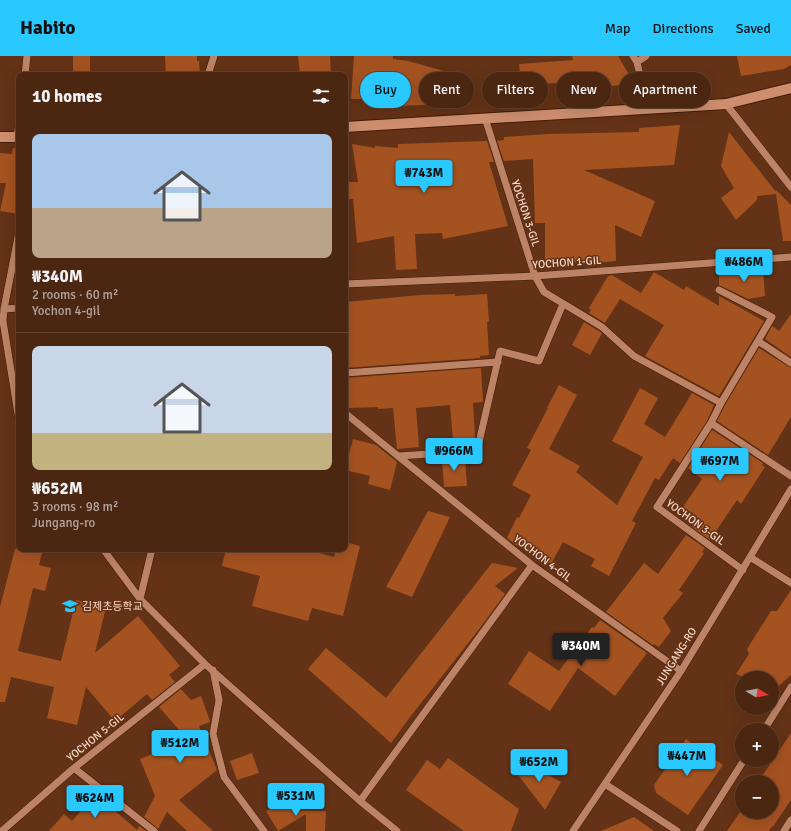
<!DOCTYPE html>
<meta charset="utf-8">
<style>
:root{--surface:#4b2610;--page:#55321e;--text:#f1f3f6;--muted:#b2a59f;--line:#624330;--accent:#29c8ff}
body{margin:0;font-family:Signika,"Noto Sans KR",sans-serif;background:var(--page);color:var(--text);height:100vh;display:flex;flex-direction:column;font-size:15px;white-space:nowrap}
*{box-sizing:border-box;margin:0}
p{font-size:13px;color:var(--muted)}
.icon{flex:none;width:22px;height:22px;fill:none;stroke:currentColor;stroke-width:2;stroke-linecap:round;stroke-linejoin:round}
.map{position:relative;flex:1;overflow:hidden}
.panel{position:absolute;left:16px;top:16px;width:332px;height:480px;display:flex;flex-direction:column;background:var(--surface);border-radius:8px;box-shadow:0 4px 16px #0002,0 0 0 1px var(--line)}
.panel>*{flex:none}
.top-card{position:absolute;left:360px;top:16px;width:371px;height:36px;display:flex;gap:8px}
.needle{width:26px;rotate:99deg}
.controls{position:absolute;left:735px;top:615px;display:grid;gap:8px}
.controls a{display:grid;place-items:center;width:44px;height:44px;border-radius:50%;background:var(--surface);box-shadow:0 4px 16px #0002,0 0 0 1px var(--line);font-size:20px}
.price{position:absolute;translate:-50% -34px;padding:0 9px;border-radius:4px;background:var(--accent);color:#111;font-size:13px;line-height:26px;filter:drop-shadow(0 1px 2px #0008)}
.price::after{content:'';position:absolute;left:50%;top:24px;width:12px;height:9px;margin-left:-6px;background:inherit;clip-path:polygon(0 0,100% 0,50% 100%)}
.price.current{background:#222;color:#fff}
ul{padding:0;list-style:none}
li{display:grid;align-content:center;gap:8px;height:212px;padding:0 16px}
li+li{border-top:1px solid var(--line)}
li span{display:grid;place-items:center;height:124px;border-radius:8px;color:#555}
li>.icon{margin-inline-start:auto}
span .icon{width:72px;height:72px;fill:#fffc;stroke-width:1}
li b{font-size:17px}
h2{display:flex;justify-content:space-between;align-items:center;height:48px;padding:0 16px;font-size:17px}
.chip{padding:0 14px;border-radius:18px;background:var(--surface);box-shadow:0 4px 16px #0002,0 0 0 1px var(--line);font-size:14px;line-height:36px}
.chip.current{background:var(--accent);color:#111}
header{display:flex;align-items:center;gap:24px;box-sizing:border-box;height:56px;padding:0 20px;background:var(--accent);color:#111}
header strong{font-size:19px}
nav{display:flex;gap:22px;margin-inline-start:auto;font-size:14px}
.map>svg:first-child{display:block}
.building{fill:#a55221}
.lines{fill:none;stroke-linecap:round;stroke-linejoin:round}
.minor-casing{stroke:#421d07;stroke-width:8}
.major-casing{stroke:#421d07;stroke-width:12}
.minor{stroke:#bd8366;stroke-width:7}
.major{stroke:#ce8e6e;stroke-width:10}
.labels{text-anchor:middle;stroke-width:3;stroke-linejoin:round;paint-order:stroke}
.street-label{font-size:11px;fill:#f8d8c8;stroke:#643216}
.poi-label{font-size:11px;fill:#f8d8c8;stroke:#643216;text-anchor:start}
</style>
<header>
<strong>Habito</strong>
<nav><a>Map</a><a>Directions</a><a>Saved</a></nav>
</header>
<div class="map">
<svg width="791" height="775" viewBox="0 0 791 775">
<rect width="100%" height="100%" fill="#643216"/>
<path class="building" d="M73,0H90V19H73Z
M165,0H197V5H199L200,19H166Z
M298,0H330L331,19H300Z
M354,0H393V3L408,5L447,16L449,48L397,50V43H351Z
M572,0H618L634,27L577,35L576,26L521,29L519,8L573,4Z
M737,0H791V9L784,13L741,20Z
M680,69L674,109L584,114L655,145L641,181L615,169L616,205L592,207V205L545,209V167H535L533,103L504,105L497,85L504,84V81L548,78L639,76V72Z
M729,76L776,136L775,133L791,149V185H783L776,138L757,140V144L736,164L721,142L734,132L721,110Z
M487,85L494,106H489L508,170L443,183L442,177L415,178L417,213L396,214L394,180L357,187L353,143H345V126H358L352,88L375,92V90L398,92V88Z
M13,92L19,93V158L0,155L6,127H0V97L12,98Z
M763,212L765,240L748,243L719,229V217Z
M654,216L684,234L686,230L719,250V240L764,265L719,340L645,300L664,269L620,243L605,267L589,257L591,254L589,252L608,220L612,219L641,237Z
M455,238V240L487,238L489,265L487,266L489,299L480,300V302L345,312V246L420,239Z
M791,258V301L765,283L772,270L779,275Z
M584,266L602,277L590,299L572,289Z
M759,292L791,312V361L768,399L717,365L725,349Z
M481,312L483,345V346L473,347L475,382L453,384L450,349L416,352L419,391L397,393L393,352L378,353V351L347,352L345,322Z
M559,329L577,339L549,393L580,410L576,416L617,449L643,401L612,385L640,332L658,342L644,368L665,381L692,337L714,349L707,365L680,407L673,402L659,424L655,422L632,465L636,467L609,520L591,510L595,503L563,486L551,508L516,489L507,482L517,461L519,462L531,439L512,429L531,394L527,392L548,352H547Z
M712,374L763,407L762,409L765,411L741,448L737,444L710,484L692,471L697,460L683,451L702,423L688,412Z
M353,383L376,389L397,406L390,434L368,428L370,420L345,414Z
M465,402L467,430L444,431L442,403Z
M428,455L450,461L412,541L386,531Z
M686,479L705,492L702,496L704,497L679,534L683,537L663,562L671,575L659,591L654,588L653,589L606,556L644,507L658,518Z
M345,486L360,490L343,560L312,552L308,565L252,550L260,520L222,510L226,493H304L334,501L336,493H345Z
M15,493H43L39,509L51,512L45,535L33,532L18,595L61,605L76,544L106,551L95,597L138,560L180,610L169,619L175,626L152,644L147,638L115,665L86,631L77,669L47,662L54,631L11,621L5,646H0V551Z
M492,507L518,512L495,530L505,538L480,572L410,661L391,687L308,613L326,592L386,642Z
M791,534V619L772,636V622H746L736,618L749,598L747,593L771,555H777Z
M600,564L647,597L615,640L578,612L550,655L508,628L529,595L559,615L592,571L594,572Z
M181,633L191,644L201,640L210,665V666L199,670L217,714L179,744L213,775H187L167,756L158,773L144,761L155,740L140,703L169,691V689L186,682L159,651Z
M791,677V744L772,772V770L769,775H727L740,756H772V726H758Z
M686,683L723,709L688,759L656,737L654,729Z
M252,697L259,717L237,724L230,705Z
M448,702L519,753L511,775H464L406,734L427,704L440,713Z
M528,704L544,715L543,716L561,726L545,754L518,719Z
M96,738L137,774L139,770L146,775H49L64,758L72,765Z
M286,743L292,754L326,755L325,775H306V758L278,775L266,755Z
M634,761L654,775H601Z"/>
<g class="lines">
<defs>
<path id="minor" d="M633,0L637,6L647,53
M637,6L646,0
M25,19L27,0
M208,19L214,0
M726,48L791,131
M485,62L535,220L544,236L602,271L634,300L721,347
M17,81L19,67
M19,176L4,253L3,265L19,364
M345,228L535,220L791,201
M719,234L772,261L721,347L711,367L657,451L743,514
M4,253L19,252
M758,285L791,307
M345,317L498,306
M345,357L532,509L681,615
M711,367L791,420
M398,400L477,395L500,295L539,305L563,248
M103,493L140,543L205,608L360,745L397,775
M750,501L791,527
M140,543L152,493
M213,614L219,644L213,678L224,721L264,775
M764,674L791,631
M74,712L154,775
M605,728L677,775
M360,745L532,509
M2,775L74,712L205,608
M573,775L681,615L791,433
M699,775L744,704
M784,775L791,764"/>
<path id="major" d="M345,71L726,48L791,32
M0,81H19"/>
</defs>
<use href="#minor" class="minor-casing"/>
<use href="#major" class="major-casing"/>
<use href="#minor" class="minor"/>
<use href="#major" class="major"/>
</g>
<defs>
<symbol id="school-bare" viewBox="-9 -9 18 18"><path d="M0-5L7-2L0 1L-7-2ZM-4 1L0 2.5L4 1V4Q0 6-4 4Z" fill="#29c8ff" stroke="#643216" stroke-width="2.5" paint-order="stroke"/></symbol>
</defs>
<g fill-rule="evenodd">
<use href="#school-bare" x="59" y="539" width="22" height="22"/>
</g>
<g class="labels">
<g class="street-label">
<text transform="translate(526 157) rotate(72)" y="4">YOCHON 3-GIL</text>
<text transform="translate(567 206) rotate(-4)" y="4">YOCHON 1-GIL</text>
<text transform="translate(696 466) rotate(36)" y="4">YOCHON 3-GIL</text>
<text transform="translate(543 502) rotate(37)" y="4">YOCHON 4-GIL</text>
<text transform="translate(676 600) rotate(-58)" y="4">JUNGANG-RO</text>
<text transform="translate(95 681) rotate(-39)" y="4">YOCHON 5-GIL</text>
</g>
<g class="poi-label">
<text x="82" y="554">김제초등학교</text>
</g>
</g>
</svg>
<div class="controls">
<a><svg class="needle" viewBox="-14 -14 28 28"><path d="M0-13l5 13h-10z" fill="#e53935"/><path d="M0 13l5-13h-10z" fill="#b2a59f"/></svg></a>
<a>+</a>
<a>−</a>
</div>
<b class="price" style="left:424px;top:138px">₩743M</b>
<b class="price" style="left:744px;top:227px">₩486M</b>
<b class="price" style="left:454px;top:416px">₩966M</b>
<b class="price" style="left:720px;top:426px">₩697M</b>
<b class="price current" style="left:581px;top:611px">₩340M</b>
<b class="price" style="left:180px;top:708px">₩512M</b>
<b class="price" style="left:687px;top:721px">₩447M</b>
<b class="price" style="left:539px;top:727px">₩652M</b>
<b class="price" style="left:296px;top:761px">₩531M</b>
<b class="price" style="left:95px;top:763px">₩624M</b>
<div class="top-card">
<a class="chip current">Buy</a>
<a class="chip">Rent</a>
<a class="chip">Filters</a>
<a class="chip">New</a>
<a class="chip">Apartment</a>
</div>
<section class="panel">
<h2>10 homes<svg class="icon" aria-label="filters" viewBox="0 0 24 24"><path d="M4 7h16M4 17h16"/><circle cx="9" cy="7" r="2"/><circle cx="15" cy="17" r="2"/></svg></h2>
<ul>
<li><span style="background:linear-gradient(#a9c7e8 60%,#b9a48a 0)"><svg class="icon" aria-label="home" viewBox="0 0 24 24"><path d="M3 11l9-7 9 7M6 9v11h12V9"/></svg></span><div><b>₩340M</b><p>2 rooms · 60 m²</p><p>Yochon 4-gil</p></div></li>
<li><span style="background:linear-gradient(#c9d6e8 70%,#c2b280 0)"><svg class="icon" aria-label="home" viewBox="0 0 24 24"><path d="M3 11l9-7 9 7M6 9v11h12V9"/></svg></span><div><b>₩652M</b><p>3 rooms · 98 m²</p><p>Jungang-ro</p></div></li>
</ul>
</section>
</div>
